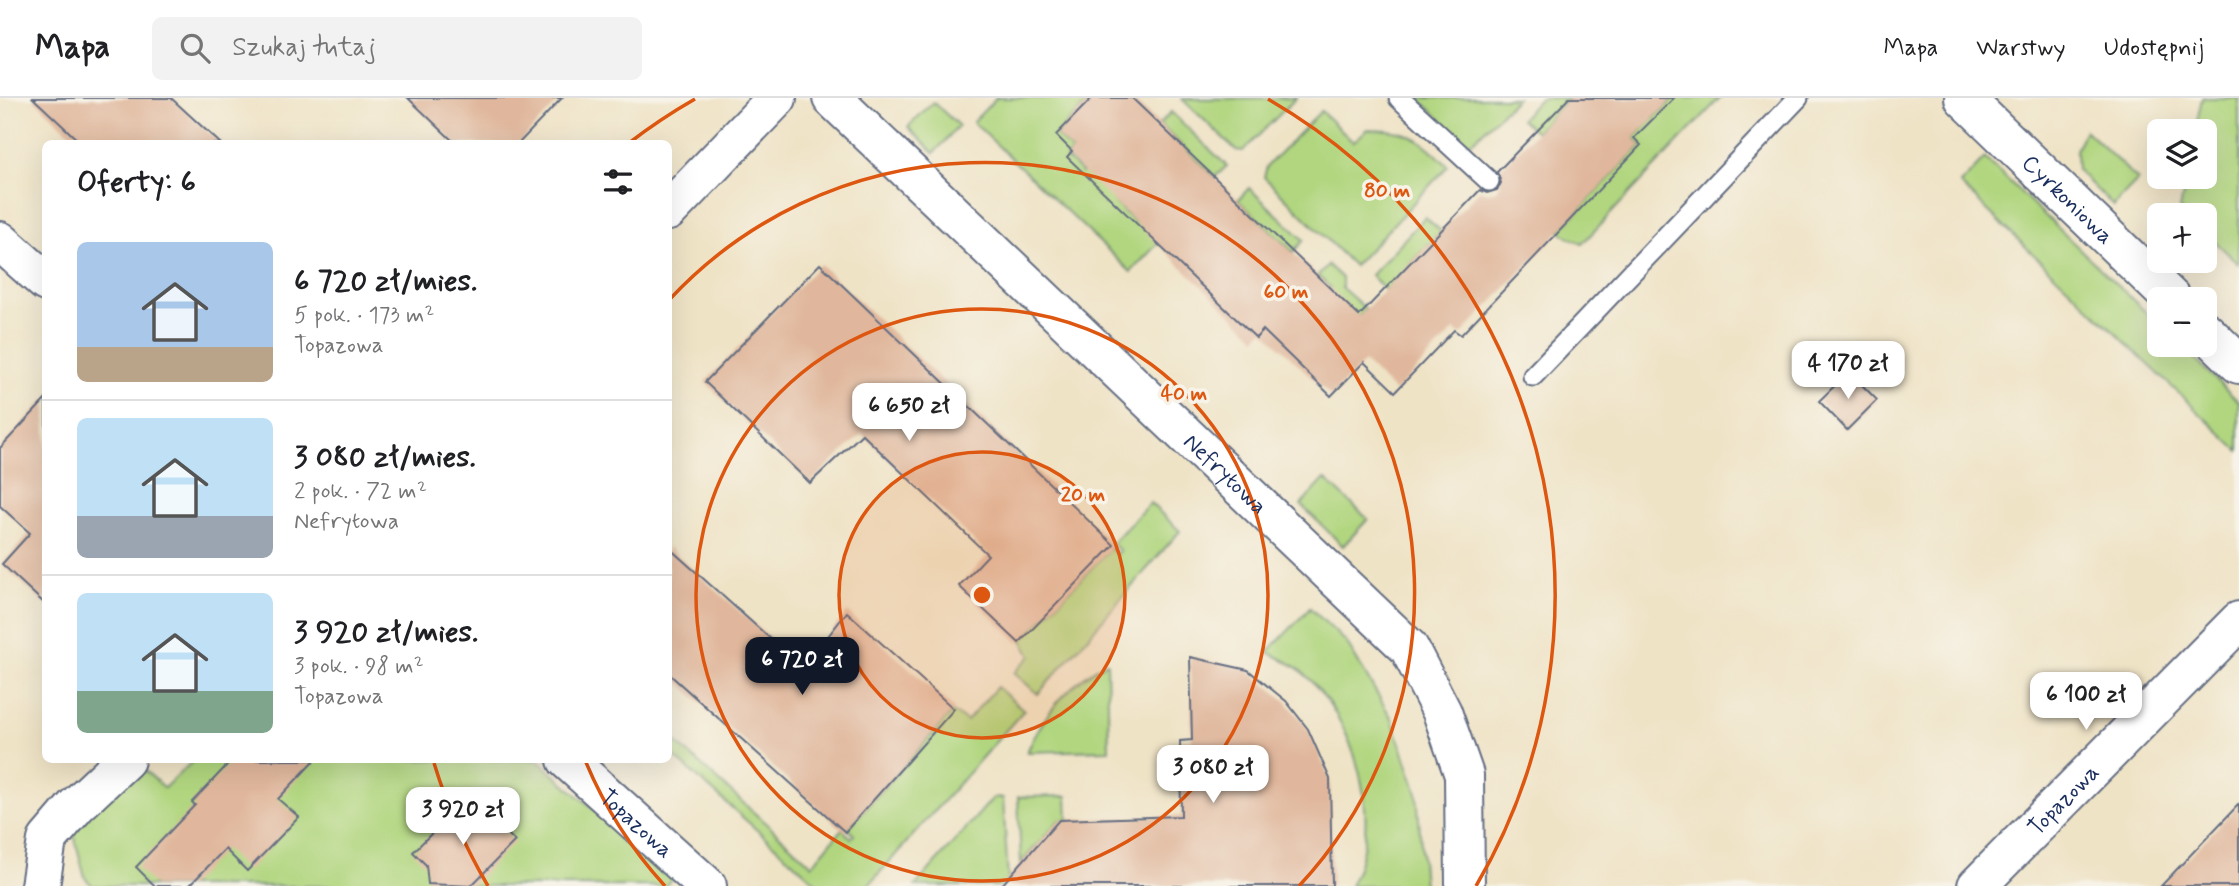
<!DOCTYPE html>
<html lang="pl">
<meta charset="utf-8">
<style>
:root{--surface:#fff;--page:#f2f2f2;--text:#202124;--muted:#757577;--line:#e0e0e0;--accent:#111827}
body{margin:0;font-family:Mynerve,sans-serif;background:var(--page);color:var(--text);height:100vh;display:flex;flex-direction:column;font-size:26px;white-space:nowrap}
*{box-sizing:border-box;margin:0}
p{font-size:23px;color:var(--muted)}
.icon{flex:none;width:38px;height:38px;fill:none;stroke:currentColor;stroke-width:2;stroke-linecap:round;stroke-linejoin:round}
.map{position:relative;flex:1;overflow:hidden}
.side{position:absolute;left:42px;top:42px;width:630px;height:623px;display:flex;flex-direction:column;background:var(--surface);border-radius:10px;box-shadow:0 7px 28px #0002}
.side>*{flex:none}
.buttons{position:absolute;left:2147px;top:21px;display:grid;gap:14px}
.buttons a{display:grid;place-items:center;width:70px;height:70px;border-radius:10px;background:var(--surface);box-shadow:0 7px 28px #0002;font-size:35px}
.price{position:absolute;translate:-50% -60px;padding:0 16px;border-radius:14px;background:#fff;color:#222;font-size:23px;line-height:46px;filter:drop-shadow(0 2px 4px #0008)}
.price::after{content:'';position:absolute;left:50%;top:42px;width:21px;height:16px;margin-left:-10px;background:inherit;clip-path:polygon(0 0,100% 0,50% 100%)}
.price.selected{background:var(--accent);color:#fff}
ul{padding:0;list-style:none}
li{display:flex;align-items:center;gap:21px;height:175px;padding:0 35px}
li+li{border-top:2px solid var(--line)}
li span{display:grid;place-items:center;flex:none;width:196px;height:140px;border-radius:10px;color:#555}
li>.icon{margin-inline-start:auto}
span .icon{width:84px;height:84px;fill:#fffc;stroke-width:1}
li b{font-size:30px}
h2{display:flex;justify-content:space-between;align-items:center;height:84px;padding:0 35px;font-size:30px}
header{display:flex;align-items:center;gap:42px;box-sizing:border-box;height:98px;padding:0 35px;background:var(--surface);border-bottom:2px solid var(--line)}
header strong{font-size:33px}
nav{display:flex;gap:38px;margin-inline-start:auto;font-size:24px}
.search{width:490px;height:63px;background:var(--page);display:flex;align-items:center;gap:18px;box-sizing:border-box;padding:0 24px;border-radius:10px;color:var(--muted);font-size:26px}
.map>svg:first-child{display:block}
.green{fill:#b1d67f;stroke:#66826e;stroke-width:2}
.building{fill:#e0b79c}
.lines{fill:none;stroke-linecap:round;stroke-linejoin:round}
.lane-casing{stroke:#656e82;stroke-width:23}
.street-casing{stroke:#656e82;stroke-width:42}
.lane{stroke:#fff;stroke-width:19}
.street{stroke:#fff;stroke-width:38}
.ring{fill:none;stroke:#de5710;stroke-width:3.5}
.labels{text-anchor:middle;stroke-width:7;stroke-linejoin:round;paint-order:stroke}
.street-label{font-size:23px;fill:#1b2f5e;stroke:#f7f3e8}
.centre{fill:#de5710;stroke:#f7f3e8;stroke-width:3.5}
.ring-label{font-size:21px;text-anchor:middle;font-weight:bold;fill:#de5710;stroke:#f7f3e8;stroke-width:7;stroke-linejoin:round;paint-order:stroke}
</style>
<header>
<strong>Mapa</strong>
<div class="search"><svg class="icon" aria-label="search" viewBox="0 0 24 24"><circle cx="10" cy="10" r="6"/><path d="M15 15l6 6"/></svg>Szukaj tutaj</div>
<nav><a>Mapa</a><a>Warstwy</a><a>Udostępnij</a></nav>
</header>
<div class="map">
<svg width="2239" height="788" viewBox="0 0 2239 788">
<rect width="100%" height="100%" fill="#f7f3e8"/>
<filter id="ink" filterUnits="userSpaceOnUse"><feTurbulence type="fractalNoise" baseFrequency=".0143" numOctaves="2"/><feDisplacementMap in="SourceGraphic" scale="14" xChannelSelector="R" yChannelSelector="G"/><feConvolveMatrix kernelMatrix="1 2 1 2 8 2 1 2 1" color-interpolation-filters="sRGB"/></filter>
<filter id="wash" filterUnits="userSpaceOnUse"><feTurbulence type="fractalNoise" baseFrequency=".00686" numOctaves="4" result="noise"/><feDisplacementMap in="SourceGraphic" scale="28" xChannelSelector="R" yChannelSelector="G"/><feGaussianBlur stdDeviation="1.57" result="paint"/><feColorMatrix in="noise" values="0 0 0 0 0 0 0 0 0 0 0 0 0 0 0 0 0 1.4 0 .05"/><feComposite in="paint" operator="in"/></filter>
<g filter="url(#wash)">
<rect width="100%" height="100%" fill="#efe3c6"/>
<path class="green" d="M996,0H1080L1086,6L1056,37L1072,53L1066,60L1082,75L1089,69C1110,98 1129,129 1164,139L1131,174L973,24Z
M1296,0L1243,53L1236,52L1182,1Z
M1418,0H1517L1471,45L1464,43Z
M1541,0H1569L1536,34L1521,21Z
M1674,0H1720L1582,146L1559,133L1641,47L1634,40Z
M2202,0H2239V166L2205,134V117H2187L2180,111L2187,79H2205V33H2195Z
M933,4L959,28L934,55L908,29Z
M1321,13L1353,44L1368,31C1409,31 1419,39 1448,68L1354,168L1264,79L1267,68Z
M1171,14L1227,68L1215,79L1159,26Z
M2085,32L2138,82L2113,108L2077,72L2076,52Z
M1985,60L2159,227L2160,247H2180L2239,304V353L1960,86Z
M1249,90L1304,142L1293,154L1238,102Z
M1425,119L1441,133L1385,192L1371,177Z
M1328,167L1342,180V190L1366,211L1340,238L1311,209L1330,190L1318,177Z
M1325,381L1368,421L1343,448L1301,407Z
M1150,405L1180,433L1038,596L1014,575L1031,558L1022,542L1111,450L1117,456L1120,453L1112,445Z
M1310,510L1346,544L1392,621L1417,695L1424,788H1350C1386,723 1355,620 1301,573C1292,565 1279,560 1268,554Z
M1107,564L1109,652L1027,654C1044,615 1069,585 1107,564Z
M997,589L1024,612L868,788H820L669,654V638L812,767L842,731L851,740L854,737L848,730L952,614L967,623Z
M194,662H537L673,780L665,788H93L85,780L71,725L137,665L164,690Z
M1067,698L1068,722H1059L1021,765L1018,699Z
M993,700H1003L1008,781L1001,788H915Z"/>
<g id="blocks">
<path class="building" d="M33,0H171L221,46H82Z
M408,0H562L518,46H456Z
M1092,0H1132L1359,218L1480,92L1487,95L1497,92L1501,85L1497,74L1569,0H1674L1634,40L1641,47L1461,237L1454,232L1395,294L1364,264L1331,298L1263,232L1256,240L1067,59L1072,53L1056,37Z
M820,166L1114,447L1019,545L959,488L988,457L862,336L810,385L705,284Z
M1849,274L1877,302L1847,332L1819,303Z
M46,301V507L2,466L30,435L0,408V350Z
M668,449L803,570L847,514L954,611L845,734L668,575Z
M1190,559L1248,572L1286,603L1308,631L1330,681L1332,788H1001L1059,722L1181,718L1180,643L1192,642Z
M232,662H315L278,701L299,719L247,773L225,751L189,788H155L136,769L195,707L192,704Z
M469,698L515,743L471,788L428,786L426,767L413,754Z
M2239,706V788H2161L2199,748Z"/>
</g>
</g>
<g filter="url(#ink)">
<use href="#blocks" fill-opacity="0" stroke="#656e82" stroke-width="2"/>
<g class="lines">
<defs>
<path id="lane" d="M1399,0L1489,83
M1533,278L1798,0"/>
<g id="street">
<path id="s1" d="M832,0L1409,550L1442,614L1464,677L1465,788"/>
<path id="s2" d="M1964,0L2172,201"/>
<path d="M668,113L777,0"/>
<path d="M0,143L46,184"/>
<path d="M2205,233L2239,266"/>
<path id="s3" d="M567,662L707,788"/>
<path d="M40,788L47,742L76,708L125,662"/>
<path id="s4" d="M1977,788L2239,523"/>
</g>
</defs>
<use href="#lane" class="lane-casing"/>
<use href="#street" class="street-casing"/>
<use href="#lane" class="lane"/>
<use href="#street" class="street"/>
</g>
</g>
<circle cx="982" cy="497" r="143" fill="#de5710" fill-opacity=".12"/>
<g class="ring">
<circle cx="982" cy="497" r="143"/>
<circle cx="982" cy="497" r="286"/>
<path d="M665 788A430 430 0 0 1 585 662M670 201A430 430 0 0 1 1299 788"/>
<path d="M488 788A573 573 0 0 1 434 665M629 45A573 573 0 0 1 695 1M1268 1A573 573 0 0 1 1476 788"/>
</g>
<g class="labels">
<g class="street-label">
<text dy="8" stroke="none"><textPath href="#s2" startOffset="145">Cyrkoniowa</textPath></text>
<text dy="8" stroke="none"><textPath href="#s1" startOffset="544">Nefrytowa</textPath></text>
<text dy="8" stroke="none"><textPath href="#s4" startOffset="122">Topazowa</textPath></text>
<text dy="8" stroke="none"><textPath href="#s3" startOffset="94">Topazowa</textPath></text>
</g>
</g>
<circle cx="982" cy="497" r="10" class="centre"/>
<g class="ring-label">
<text x="1387" y="99">80 m</text>
<text x="1286" y="200">60 m</text>
<text x="1184" y="302">40 m</text>
<text x="1083" y="403">20 m</text>
</g>
</svg>
<div class="buttons">
<a><svg class="icon" aria-label="layers" viewBox="0 0 24 24"><path d="M12 4l9 5-9 5-9-5zM3 14l9 5 9-5"/></svg></a>
<a>+</a>
<a>−</a>
</div>
<b class="price" style="left:1848px;top:303px">4 170 zł</b>
<b class="price" style="left:909px;top:345px">6 650 zł</b>
<b class="price selected" style="left:802px;top:599px">6 720 zł</b>
<b class="price" style="left:2086px;top:634px">6 100 zł</b>
<b class="price" style="left:1213px;top:707px">3 080 zł</b>
<b class="price" style="left:463px;top:749px">3 920 zł</b>
<section class="side">
<h2>Oferty: 6<svg class="icon" aria-label="filters" viewBox="0 0 24 24"><path d="M4 7h16M4 17h16"/><circle cx="9" cy="7" r="2"/><circle cx="15" cy="17" r="2"/></svg></h2>
<ul>
<li><span style="background:linear-gradient(#a9c7e8 75%,#b9a48a 0)"><svg class="icon" aria-label="home" viewBox="0 0 24 24"><path d="M3 11l9-7 9 7M6 9v11h12V9"/></svg></span><div><b>6 720 zł/mies.</b><p>5 pok. · 173 m²</p><p>Topazowa</p></div></li>
<li><span style="background:linear-gradient(#bfe0f5 70%,#9aa5b1 0)"><svg class="icon" aria-label="home" viewBox="0 0 24 24"><path d="M3 11l9-7 9 7M6 9v11h12V9"/></svg></span><div><b>3 080 zł/mies.</b><p>2 pok. · 72 m²</p><p>Nefrytowa</p></div></li>
<li><span style="background:linear-gradient(#bfe0f5 70%,#7fa58c 0)"><svg class="icon" aria-label="home" viewBox="0 0 24 24"><path d="M3 11l9-7 9 7M6 9v11h12V9"/></svg></span><div><b>3 920 zł/mies.</b><p>3 pok. · 98 m²</p><p>Topazowa</p></div></li>
</ul>
</section>
</div>
